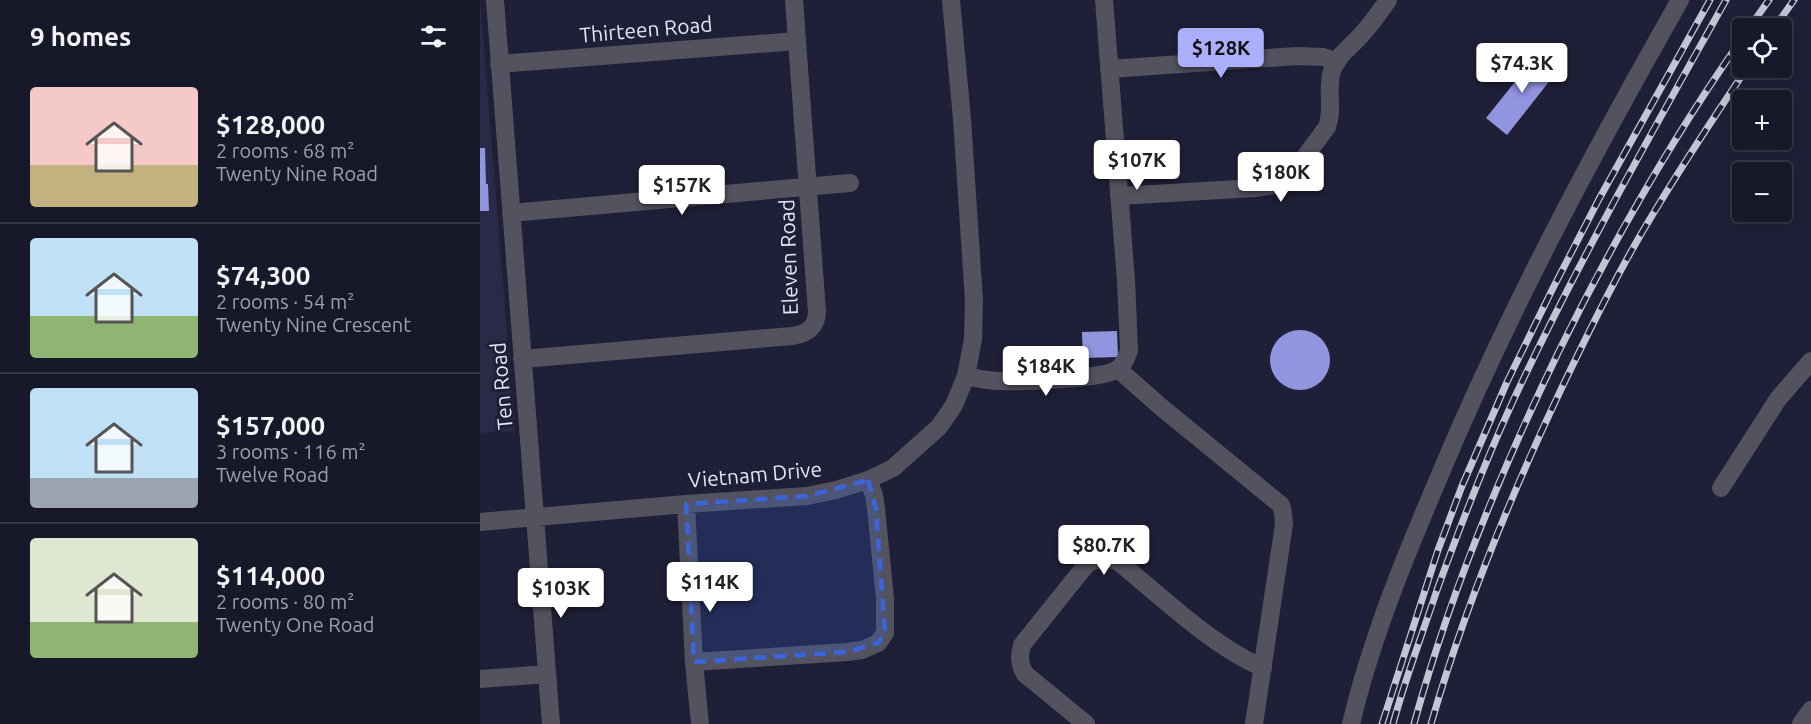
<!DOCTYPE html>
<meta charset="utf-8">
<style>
:root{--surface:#171829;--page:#242535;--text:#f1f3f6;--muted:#9ea0a8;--line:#363746;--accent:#abaffb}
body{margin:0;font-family:Ubuntu,sans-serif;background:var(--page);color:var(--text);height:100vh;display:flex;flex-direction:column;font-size:22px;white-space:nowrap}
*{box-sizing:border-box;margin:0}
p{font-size:20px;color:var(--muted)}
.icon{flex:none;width:33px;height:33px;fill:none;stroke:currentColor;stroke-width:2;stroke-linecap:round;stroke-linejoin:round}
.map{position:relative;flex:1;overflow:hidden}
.side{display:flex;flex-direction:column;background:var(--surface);width:480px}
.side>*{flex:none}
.controls{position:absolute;left:1252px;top:18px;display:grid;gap:12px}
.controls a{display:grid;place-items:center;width:60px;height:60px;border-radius:6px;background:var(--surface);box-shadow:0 3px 15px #0003,0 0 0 2px var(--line);font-size:30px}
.price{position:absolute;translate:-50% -51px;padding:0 14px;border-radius:6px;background:#fff;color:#222;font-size:20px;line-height:39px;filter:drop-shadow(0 2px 3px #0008)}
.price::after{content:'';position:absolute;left:50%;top:36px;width:18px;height:14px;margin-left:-9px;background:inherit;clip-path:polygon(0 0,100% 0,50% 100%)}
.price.selected{background:var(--accent);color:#111}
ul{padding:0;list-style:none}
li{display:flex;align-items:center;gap:18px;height:150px;padding:0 30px}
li+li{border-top:2px solid var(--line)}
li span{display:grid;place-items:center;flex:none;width:168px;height:120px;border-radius:6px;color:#555}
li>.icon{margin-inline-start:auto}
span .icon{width:72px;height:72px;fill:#fffc;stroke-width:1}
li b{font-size:26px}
h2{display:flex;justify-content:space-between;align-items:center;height:72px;padding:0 30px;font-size:26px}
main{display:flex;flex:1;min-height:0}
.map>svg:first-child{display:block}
.built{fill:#292a47}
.building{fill:#9194df}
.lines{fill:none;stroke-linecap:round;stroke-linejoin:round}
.minor{stroke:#52535f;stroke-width:18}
.rail-casing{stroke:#c3c5d5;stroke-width:7}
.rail{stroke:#1f2037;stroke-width:4.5;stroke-dasharray:14;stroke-linecap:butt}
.marked{fill:#3b65dc;fill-opacity:0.2;stroke:#3b65dc;stroke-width:4.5;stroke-dasharray:12 8;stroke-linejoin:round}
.labels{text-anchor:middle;stroke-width:6;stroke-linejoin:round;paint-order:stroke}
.street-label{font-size:21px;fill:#e3e5f4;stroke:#1f2037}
</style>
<main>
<section class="side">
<h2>9 homes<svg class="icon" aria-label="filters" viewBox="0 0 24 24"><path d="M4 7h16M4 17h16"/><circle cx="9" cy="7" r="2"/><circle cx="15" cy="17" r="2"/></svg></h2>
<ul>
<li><span style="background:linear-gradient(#f6c9c9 65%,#c2b280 0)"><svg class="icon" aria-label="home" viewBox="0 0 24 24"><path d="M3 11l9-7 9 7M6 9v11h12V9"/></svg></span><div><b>$128,000</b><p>2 rooms · 68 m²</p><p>Twenty Nine Road</p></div></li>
<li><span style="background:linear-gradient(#bfe0f5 65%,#8fb573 0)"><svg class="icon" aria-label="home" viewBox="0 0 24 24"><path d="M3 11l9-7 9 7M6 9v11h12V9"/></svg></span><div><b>$74,300</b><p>2 rooms · 54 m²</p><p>Twenty Nine Crescent</p></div></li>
<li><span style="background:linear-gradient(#bfe0f5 75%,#9aa5b1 0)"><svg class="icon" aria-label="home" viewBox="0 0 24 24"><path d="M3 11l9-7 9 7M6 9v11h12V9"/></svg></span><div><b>$157,000</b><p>3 rooms · 116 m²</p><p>Twelve Road</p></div></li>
<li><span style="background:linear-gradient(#dfe7d0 70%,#8fb573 0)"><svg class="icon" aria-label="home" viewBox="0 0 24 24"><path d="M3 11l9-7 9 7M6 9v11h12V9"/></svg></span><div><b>$114,000</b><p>2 rooms · 80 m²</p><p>Twenty One Road</p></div></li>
</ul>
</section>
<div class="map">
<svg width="1331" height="724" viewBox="0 0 1331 724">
<rect width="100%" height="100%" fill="#1f2037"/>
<path class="built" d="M0,0L35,431L0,433Z"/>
<path class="building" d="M1058,53L1079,69L1027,135L1006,118Z
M0,148H5L6,184H8L9,211H0Z
M790 360a30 30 0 1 1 60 0a30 30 0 1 1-60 0Z
M637,331L638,357L603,358L602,332Z"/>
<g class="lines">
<path class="minor" d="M15,0L71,724
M19,64L317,41
M629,69L817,56L843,57L857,62
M639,196L775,188L801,184L810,177L847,127C854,109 846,89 852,71C858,54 871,47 882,34C891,24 900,12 908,0
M31,213L370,183
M42,359L312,336C327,334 336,328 337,312L314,0
M638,369L681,407L801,505L803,513L804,524L774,724
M486,376C498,379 510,381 523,381C542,382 625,379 638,369C644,364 647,357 649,350L646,280L624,0
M1241,488L1298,399L1331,361
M206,504L214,662L220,724
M0,522L206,504L327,496L356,490L388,480L413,468L459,427L474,405L486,376L493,339L494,301L482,119L471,0
M214,662L367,652L382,650L398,643L405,633V599L396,508L394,495L388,480
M0,679L67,674
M606,724L545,674C539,664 539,656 542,645L606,565C618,557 628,556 640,563C684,599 731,645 783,668
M871,724C891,639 925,557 959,477C1028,312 1112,155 1200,0
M1321,724L1331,710"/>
<defs>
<path id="rail" d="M1269,28L1289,0
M1294,28L1314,0
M902,724L958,550L982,486L1027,382L1072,290L1119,199L1230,0
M913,724C925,679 942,635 957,590C982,521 1009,451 1041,384C1103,253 1175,127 1246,0
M934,724C969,596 1020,473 1078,353C1132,243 1193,137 1263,37
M951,724C985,606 1032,492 1085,381C1113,323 1142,264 1176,209C1205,161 1236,114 1267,68"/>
</defs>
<use href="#rail" class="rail-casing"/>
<use href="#rail" class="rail"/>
</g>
<path class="marked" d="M388,480L396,508L405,633L398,643L367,652L214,662L206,504L327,496Z"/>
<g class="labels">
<g class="street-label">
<text transform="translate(166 30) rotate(-5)" y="7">Thirteen Road</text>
<text transform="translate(309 257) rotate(-92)" y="7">Eleven Road</text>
<text transform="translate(22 386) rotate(-95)" y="7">Ten Road</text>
<text transform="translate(275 475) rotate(-5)" y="7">Vietnam Drive</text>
</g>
</g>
</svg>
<div class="controls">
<a><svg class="icon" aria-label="locate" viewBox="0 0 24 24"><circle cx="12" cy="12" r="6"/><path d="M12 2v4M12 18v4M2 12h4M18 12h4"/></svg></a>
<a>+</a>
<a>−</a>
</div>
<b class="price selected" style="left:741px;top:79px">$128K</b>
<b class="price" style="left:1042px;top:94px">$74.3K</b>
<b class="price" style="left:657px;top:191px">$107K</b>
<b class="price" style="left:801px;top:203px">$180K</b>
<b class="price" style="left:202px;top:216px">$157K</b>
<b class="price" style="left:566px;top:397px">$184K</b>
<b class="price" style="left:624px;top:576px">$80.7K</b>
<b class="price" style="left:230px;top:613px">$114K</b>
<b class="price" style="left:81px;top:619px">$103K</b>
</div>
</main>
